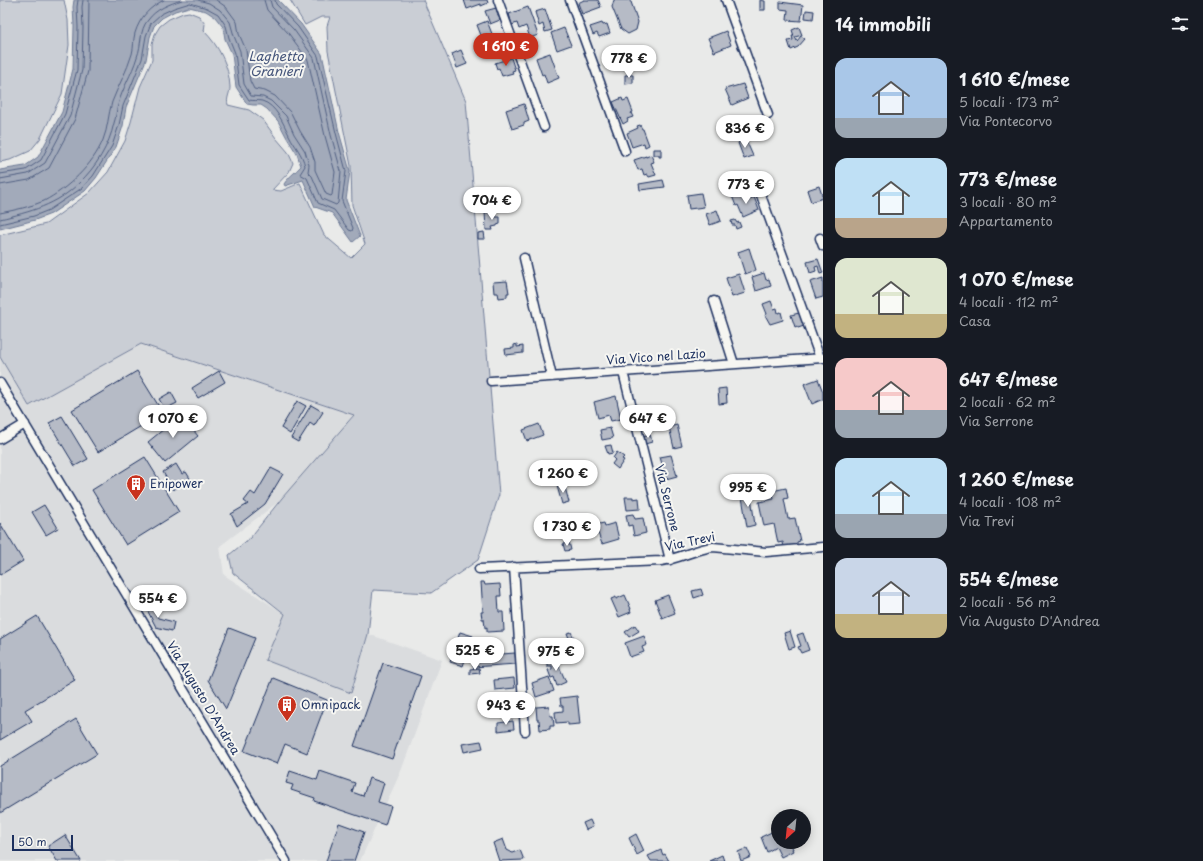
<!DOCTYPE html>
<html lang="it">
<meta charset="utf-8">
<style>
:root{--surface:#171b24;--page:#20242c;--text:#f1f3f6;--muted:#9ea1a6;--accent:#c8321e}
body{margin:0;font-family:"Playpen Sans",sans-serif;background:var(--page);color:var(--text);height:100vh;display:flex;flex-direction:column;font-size:15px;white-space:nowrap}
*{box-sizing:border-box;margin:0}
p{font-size:13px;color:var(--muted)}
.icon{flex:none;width:22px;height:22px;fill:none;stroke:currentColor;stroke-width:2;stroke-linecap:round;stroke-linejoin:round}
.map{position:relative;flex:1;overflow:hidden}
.sheet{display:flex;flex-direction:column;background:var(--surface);width:380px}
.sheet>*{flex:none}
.needle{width:26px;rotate:207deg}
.tools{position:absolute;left:771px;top:809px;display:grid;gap:8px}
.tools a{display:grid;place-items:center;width:40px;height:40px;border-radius:50%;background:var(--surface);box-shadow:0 2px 10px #0003;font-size:20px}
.scale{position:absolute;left:12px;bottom:10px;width:61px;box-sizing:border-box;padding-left:4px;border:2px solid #1b2f5e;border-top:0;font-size:11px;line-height:14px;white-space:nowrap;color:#1b2f5e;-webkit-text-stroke:3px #f6f6f2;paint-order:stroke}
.price{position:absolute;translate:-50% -34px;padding:0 9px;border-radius:14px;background:#fff;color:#222;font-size:13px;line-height:26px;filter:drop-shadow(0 1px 2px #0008)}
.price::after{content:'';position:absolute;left:50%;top:24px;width:12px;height:9px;margin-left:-6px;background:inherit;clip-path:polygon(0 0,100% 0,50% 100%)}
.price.on{background:var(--accent);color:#fff}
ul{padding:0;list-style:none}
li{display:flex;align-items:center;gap:12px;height:100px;padding:0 12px}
li span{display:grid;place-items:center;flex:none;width:112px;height:80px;border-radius:12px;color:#555}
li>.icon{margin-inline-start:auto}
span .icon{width:48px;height:48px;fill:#fffc;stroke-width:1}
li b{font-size:17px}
h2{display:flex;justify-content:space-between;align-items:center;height:48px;padding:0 12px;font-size:17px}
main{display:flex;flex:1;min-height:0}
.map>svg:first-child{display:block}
.built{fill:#dadcde}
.green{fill:#caced5;stroke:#727e9a}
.water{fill:#a2aaba;stroke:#6c7995}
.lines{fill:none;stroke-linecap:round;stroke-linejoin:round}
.shore{stroke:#516083;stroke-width:1}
.building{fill:#b6bbc6;stroke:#1b2f5e}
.street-casing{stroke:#1b2f5e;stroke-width:11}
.street{stroke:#f6f6f2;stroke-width:8}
.labels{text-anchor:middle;stroke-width:4;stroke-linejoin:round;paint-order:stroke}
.street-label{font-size:12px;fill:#1b2f5e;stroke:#f6f6f2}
.poi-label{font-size:12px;fill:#1b2f5e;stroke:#f6f6f2;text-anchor:start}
.water-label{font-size:13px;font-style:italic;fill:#44547a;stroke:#f6f6f2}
</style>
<main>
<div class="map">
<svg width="823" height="861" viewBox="0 0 823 861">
<rect width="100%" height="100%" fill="#e9eae9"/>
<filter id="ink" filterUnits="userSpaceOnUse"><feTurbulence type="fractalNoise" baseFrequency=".025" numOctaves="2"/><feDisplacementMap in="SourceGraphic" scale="8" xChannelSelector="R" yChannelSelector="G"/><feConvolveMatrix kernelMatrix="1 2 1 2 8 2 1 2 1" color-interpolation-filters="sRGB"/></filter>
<g filter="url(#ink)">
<path class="built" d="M141,344L354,415L281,500L220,546L224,575L285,614L265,660L351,693L368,634L442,660L401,771L360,861H0V357L29,406Z"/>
<path class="green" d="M0,0H64L68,20L69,45L62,94L40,139L30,151L10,160L0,162Z
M290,0H423L466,101L499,495L478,560L431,593L373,590L368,634L351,693L265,660L285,614L233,573L229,555L250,538L282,498L354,415L141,344L29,406L0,357V235L46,224L89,193L108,172L125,141L131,122L140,87L152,60V44L155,34L160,26L169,19L183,13L189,12L199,16L205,24L204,31C219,46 229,66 230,87C230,94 226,98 228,105L249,110L263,120L276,138L288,152L293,163L289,172L272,190L281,191L300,183L324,235L351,258L365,244L352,205L351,166L328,51L327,26L330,17H321L305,25Z"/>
<path class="water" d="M74,0H278L301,24L322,54L339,132L350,171L346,200L360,236L353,242L332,213L315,207L303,180L285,186L284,184C288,177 295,173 301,166L297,154L287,138L278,121L267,109L261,105H253L247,104L236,87L232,54L225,39L223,27L215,17L206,11L189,7L175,11L162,18L154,26L150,37L146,60L126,107L123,126L116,147L96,178L85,191L51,214L35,220L0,229V170L25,166L38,157L62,112L73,69L74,26L73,7Z"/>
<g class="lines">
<path class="shore" d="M198,0L209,3L220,10L230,22L234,36L240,51L244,84L251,96L263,97L271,101L286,116L294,134L305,151L309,165L308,172L312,176L322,199L336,205L338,203L341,171L331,135L314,58L294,30L272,7L270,0
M216,0L226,7L237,22L239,34L246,50L250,81L254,89L265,91L275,96L291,113L300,131L310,147L315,162V170L326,194L331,196L332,195L335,172L325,136L308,60L289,34L267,10L264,0
M0,174L26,170L41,160L65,114L77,70L78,27L77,7L78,0
M0,179L28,174L45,163L70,116L82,70L83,27L82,7L83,0
M0,185L29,180L49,168L75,119L88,71L89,0
M0,213C15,210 30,207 44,201C67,189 93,165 103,140C108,128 108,115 112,102C118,86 127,71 132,54C134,47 133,40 135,33C140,17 150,7 164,0
M0,219C30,212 57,205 79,183C96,167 109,146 114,123C116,118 116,111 118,105C122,89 132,74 137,57C142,45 139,30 148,20C156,9 169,4 182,0
M0,224L34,216L49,210L82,188L93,176L112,146L119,125L123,106L142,59L146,36L151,23L161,14L174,8L190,3L207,8L218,14L226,26L229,38L235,53L239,85L249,100C253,101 258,100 262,101C276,105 283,123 289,135C295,147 302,153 305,166L300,174L307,178L318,203L334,210L349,230L352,231L353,228L342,201L346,171L336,133L318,56L298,27L276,4L275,0"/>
</g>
<path class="building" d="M464,0H487L488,3L481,6V4L467,9Z
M584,0H598L601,7L582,14L578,3Z
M614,0H628L631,2L638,22L636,30L628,34L621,29L612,7Z
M760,0L765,1V10H760Z
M780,2L803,5L801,21L787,20L788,10L780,9Z
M528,7L538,35L530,38L526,26L519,29L517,23L512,25L509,14Z
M496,8L500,20L490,24L485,11Z
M545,9L552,30L545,32L543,24L539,26L535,12Z
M806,10L814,11L813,19L805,18Z
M487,21L494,39L484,43L477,25Z
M602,23L603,25L607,24L610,33L599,37L597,33L593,35L590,27Z
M799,27L802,35L795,37L797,41L801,36L805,39L798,47L791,50L788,41L793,40L792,36H794L792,30Z
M564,28L571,45L557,50L551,33Z
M726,31L731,45L714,52L708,38Z
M461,50L467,64L457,68L452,54Z
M550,53L559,78L547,83L544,74L542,75L536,58Z
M623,54L626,68L620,69L619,65L612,67L610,57Z
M511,58L515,70L512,71L513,73L502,76L499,68L497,69L495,63Z
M625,75H633V83L625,84Z
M743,84L748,98L732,105L725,89Z
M622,98L623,101L628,99L633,112L631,113L633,117L627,119L628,121L623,124L613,102Z
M524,104L529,121L524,123V125L512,129L506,110Z
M640,125L642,129H643L649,145L645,147L644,143L632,147L627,133L638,128L637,126Z
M744,138L745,141L746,140L753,156L744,159L738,143L740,142L739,140Z
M653,149H661V157H659V155H653Z
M651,155L654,162L651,163L656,175L649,177L647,174L644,175L642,169L638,170L634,160L646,156V157Z
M663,180L665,187L640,190L639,184Z
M819,186L823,198L811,202L807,190Z
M741,192L744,201L754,197L759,210L743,217L738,205L736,206L732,196Z
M701,193L704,207L689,209L687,195Z
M717,210L721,221L710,225L706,214Z
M485,212H495L496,217H500V224L497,225V226L492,227L493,230H486Z
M735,220L737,223L739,222L741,227L736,229L735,225H732L731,221Z
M484,232L485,239H478V233Z
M749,248L756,270L745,274L738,252Z
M818,259L823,273L820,274L818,266L815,267L816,271L810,273L807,262Z
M764,273L766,280L769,279L771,286L756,291L752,277Z
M739,274L745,293L732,297L726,278Z
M823,278V297L816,299L810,282Z
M507,281L509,293H507V297L499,298L498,293H494L493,282Z
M771,301L774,309L777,308L778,313L781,312L783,320L770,324L765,315L767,314L763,304Z
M799,313L804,326L798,328L797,326L795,327L791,315Z
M517,344V347L523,346V353L506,355L505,349L514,348V345Z
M137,371L163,413L98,452L72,410Z
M219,371L225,382L198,398L192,388Z
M818,379L823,392V399L812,404L804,384Z
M726,388L727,403L719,404L718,389Z
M171,392L177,403L165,409L159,399Z
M616,396L621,419L611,421L609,415L598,418L594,402Z
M297,401L306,406L290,434L281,428Z
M311,405L323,412L314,426L310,423L298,442L291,438Z
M181,415L198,436L165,463L148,442Z
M62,416L88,459L75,466L49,423Z
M539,424L543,435L527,441L523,430Z
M677,425L682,446L674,448L669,427Z
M610,428L613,438L602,440L600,430Z
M650,434L652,442L645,444L643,436Z
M611,445L613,453L608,454L605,446Z
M617,452L624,457L622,459L624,460L618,469L612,464L615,460L613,458Z
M671,455L677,476L666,479L660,457Z
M145,457L179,512L126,545L92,490Z
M176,464L182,474L186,472L191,480L173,490L163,472Z
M271,468L283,474L265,504L237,526L231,514L248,504L244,501L251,492L255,495Z
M564,484L569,502L562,504L557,486Z
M786,488L788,498L784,499L788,519L795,518L800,541L797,542V546L784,549L783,542L778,543L774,524L764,526L759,502L774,499L772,491Z
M750,490L755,525L747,527L741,491Z
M625,497H633V499L639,498L640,509L627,510Z
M44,505L58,528L46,535L32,512Z
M633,514L635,519L643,518L646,533L634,536L632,525L628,526L626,515Z
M570,519V520L575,519L577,526L579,525L582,533L566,538L562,523Z
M0,523L23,561L0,575Z
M604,523L605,526L615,523L619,539L602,544L595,525Z
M569,542L571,550L565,551L563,544Z
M481,582H484L485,585L500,584L501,596H498L499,612H503L504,631L487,632V627L485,628L484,619H482L481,612H483Z
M701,589L703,595L694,598L692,591Z
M625,595L631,609H630L631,612L619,617L611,599L616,597V599Z
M668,595L675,613L662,618L655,600Z
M148,600L158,618L174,622L172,631L156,627L143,602Z
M37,616L75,680L25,710L32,721L0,740V639Z
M635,625L639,631L629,637L625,632Z
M229,628L255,638L226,709L208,680Z
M790,631L795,647L789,649L784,633Z
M460,632L473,636L463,666L450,662Z
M571,632L577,644L572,646L567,633Z
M803,633L809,650L801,653L798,647L801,646L797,635Z
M644,636L647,645L642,647L644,652L630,657L625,643Z
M566,642L567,647L559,650L557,644Z
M515,653L516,664L473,667V661L490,660L489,655Z
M547,660H557V667L559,666L566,682L557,686L554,677L551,678L548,670L552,669V666H547Z
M383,663L421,676L392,759L354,746Z
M479,668L480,673L470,674V669Z
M549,677L554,691L536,697L532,683Z
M273,678L327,700L307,753L285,744L277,764L244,751Z
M514,678L515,688L495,690L494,680Z
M577,696L580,724L568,725V722L556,723L555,712L563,711V706H561L560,698Z
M549,706L550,716H553L554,726H550V729L540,730L539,720H537L536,707Z
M76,719L97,754L0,813V766Z
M513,721L514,729L498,731V723Z
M481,741L483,748L464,752L462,744Z
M290,771L317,780L320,771L355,783L352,792L363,796L369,778L384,783L378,802L391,806L385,825L314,801L315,798L291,790L293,785L286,783Z
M590,820L593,827L586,830L583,823Z
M339,823L364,832L354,861H326Z
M778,829V842H790L793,849H792L793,851L781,857L776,847L767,852L761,837Z
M636,834L644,851L637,855L629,838Z
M65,835L81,861H57L48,846Z
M503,839L507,850L511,852L512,853L520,850L524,860L499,861L493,843Z
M747,848L751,857L741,861L738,852Z
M661,850L663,855L665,854L669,861H651L648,856Z
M722,855L724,861H709Z"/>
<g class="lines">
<defs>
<path id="street" d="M498,0L544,127
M570,0L625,151
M726,0L768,115
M758,187L820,358
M820,238L823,246
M524,258L552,377
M714,301L734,364
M623,372L670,560
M491,381L823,358
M0,383L286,861
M0,439L25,424
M514,567L525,731
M479,569L661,561C679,559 695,549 713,547L766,552L823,547"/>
</defs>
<use href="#street" class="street-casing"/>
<use href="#street" class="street"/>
</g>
</g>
<defs>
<symbol id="building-pin" viewBox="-11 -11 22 30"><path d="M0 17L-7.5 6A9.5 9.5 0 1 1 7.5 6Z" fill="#c8321e" stroke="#f6f6f2"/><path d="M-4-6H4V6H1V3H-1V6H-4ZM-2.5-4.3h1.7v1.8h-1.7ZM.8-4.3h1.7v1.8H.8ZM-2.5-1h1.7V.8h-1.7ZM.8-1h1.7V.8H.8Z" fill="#fff"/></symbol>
</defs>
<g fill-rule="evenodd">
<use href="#building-pin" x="125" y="473" width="22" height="30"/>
<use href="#building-pin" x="276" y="694" width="22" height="30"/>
</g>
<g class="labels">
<g class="street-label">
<text transform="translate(656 357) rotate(-4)" y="4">Via Vico nel Lazio</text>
<text transform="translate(667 498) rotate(76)" y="4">Via Serrone</text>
<text transform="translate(690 542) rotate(-12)" y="4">Via Trevi</text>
<text transform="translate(203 698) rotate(59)" y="4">Via Augusto D'Andrea</text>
</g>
<g class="poi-label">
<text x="150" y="488">Enipower</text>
<text x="301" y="709">Omnipack</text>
</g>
<g class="water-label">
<text x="276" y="61">Laghetto<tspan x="276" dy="15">Granieri</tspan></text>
</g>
</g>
</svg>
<div class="tools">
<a><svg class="needle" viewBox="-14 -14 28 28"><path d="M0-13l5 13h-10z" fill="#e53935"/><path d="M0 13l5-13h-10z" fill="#9ea1a6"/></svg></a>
</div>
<div class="scale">50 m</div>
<b class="price on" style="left:506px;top:67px">1 610 €</b>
<b class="price" style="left:629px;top:79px">778 €</b>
<b class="price" style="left:745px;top:149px">836 €</b>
<b class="price" style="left:746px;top:205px">773 €</b>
<b class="price" style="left:492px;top:221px">704 €</b>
<b class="price" style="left:173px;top:439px">1 070 €</b>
<b class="price" style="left:648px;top:439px">647 €</b>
<b class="price" style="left:563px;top:494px">1 260 €</b>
<b class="price" style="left:748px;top:508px">995 €</b>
<b class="price" style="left:567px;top:547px">1 730 €</b>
<b class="price" style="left:158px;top:619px">554 €</b>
<b class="price" style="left:475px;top:671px">525 €</b>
<b class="price" style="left:556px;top:672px">975 €</b>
<b class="price" style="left:506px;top:726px">943 €</b>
</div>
<section class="sheet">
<h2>14 immobili<svg class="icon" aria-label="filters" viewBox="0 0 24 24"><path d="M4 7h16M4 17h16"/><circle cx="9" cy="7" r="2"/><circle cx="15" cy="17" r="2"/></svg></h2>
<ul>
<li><span style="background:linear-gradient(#a9c7e8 75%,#9aa5b1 0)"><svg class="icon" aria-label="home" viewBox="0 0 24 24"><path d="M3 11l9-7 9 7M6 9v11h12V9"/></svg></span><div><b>1 610 €/mese</b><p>5 locali · 173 m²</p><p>Via Pontecorvo</p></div></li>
<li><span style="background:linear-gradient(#bfe0f5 75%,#b9a48a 0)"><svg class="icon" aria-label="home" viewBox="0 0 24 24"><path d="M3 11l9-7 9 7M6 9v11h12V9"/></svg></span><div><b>773 €/mese</b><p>3 locali · 80 m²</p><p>Appartamento</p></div></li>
<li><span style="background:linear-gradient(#dfe7d0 70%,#c2b280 0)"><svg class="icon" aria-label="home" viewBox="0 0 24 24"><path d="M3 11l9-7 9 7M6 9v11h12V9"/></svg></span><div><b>1 070 €/mese</b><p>4 locali · 112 m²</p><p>Casa</p></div></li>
<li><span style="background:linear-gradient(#f6c9c9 65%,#9aa5b1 0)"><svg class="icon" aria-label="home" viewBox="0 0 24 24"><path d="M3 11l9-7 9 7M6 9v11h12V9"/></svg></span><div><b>647 €/mese</b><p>2 locali · 62 m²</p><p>Via Serrone</p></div></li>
<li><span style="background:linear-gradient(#bfe0f5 70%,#9aa5b1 0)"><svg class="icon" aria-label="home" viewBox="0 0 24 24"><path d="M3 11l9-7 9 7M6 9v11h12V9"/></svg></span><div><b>1 260 €/mese</b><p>4 locali · 108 m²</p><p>Via Trevi</p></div></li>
<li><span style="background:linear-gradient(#c9d6e8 70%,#c2b280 0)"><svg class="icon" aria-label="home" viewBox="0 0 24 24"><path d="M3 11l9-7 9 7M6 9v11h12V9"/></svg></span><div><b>554 €/mese</b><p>2 locali · 56 m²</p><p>Via Augusto D'Andrea</p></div></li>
</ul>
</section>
</main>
